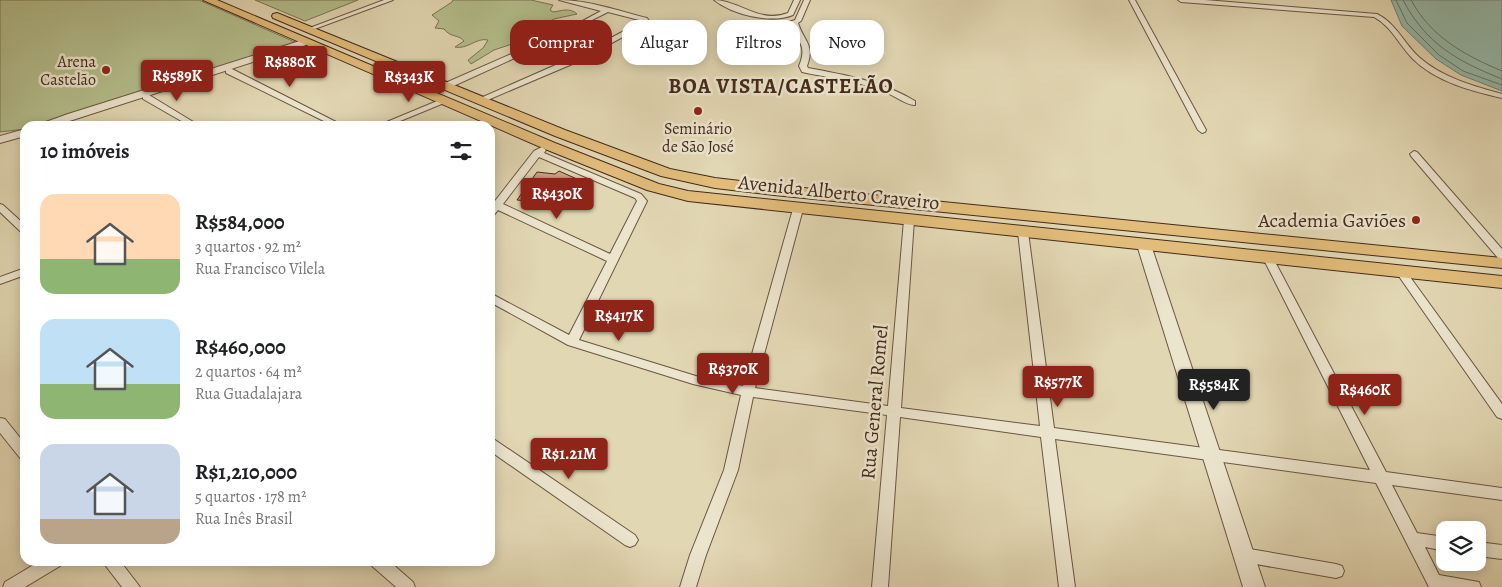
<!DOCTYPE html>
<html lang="pt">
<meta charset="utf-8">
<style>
:root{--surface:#fff;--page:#f6f6f6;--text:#202124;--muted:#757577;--accent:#8f2418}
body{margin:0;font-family:Alegreya,serif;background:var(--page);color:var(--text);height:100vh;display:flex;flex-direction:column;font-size:19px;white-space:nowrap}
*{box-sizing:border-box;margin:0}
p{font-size:16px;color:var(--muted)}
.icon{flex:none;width:28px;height:28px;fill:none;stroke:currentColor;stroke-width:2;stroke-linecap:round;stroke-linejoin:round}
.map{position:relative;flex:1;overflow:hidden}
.side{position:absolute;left:20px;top:121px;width:475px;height:445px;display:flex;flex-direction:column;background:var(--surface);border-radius:15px;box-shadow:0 2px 12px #0003}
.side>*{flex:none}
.top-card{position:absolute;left:510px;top:20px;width:475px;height:45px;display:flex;gap:10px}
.buttons{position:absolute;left:1436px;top:521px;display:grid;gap:10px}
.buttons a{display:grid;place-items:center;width:50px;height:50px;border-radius:10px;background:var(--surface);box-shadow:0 2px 12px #0003;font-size:25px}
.price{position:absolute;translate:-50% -42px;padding:0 11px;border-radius:5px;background:var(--accent);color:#fff;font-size:16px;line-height:32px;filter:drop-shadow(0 1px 2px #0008)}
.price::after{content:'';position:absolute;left:50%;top:30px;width:15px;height:11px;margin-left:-8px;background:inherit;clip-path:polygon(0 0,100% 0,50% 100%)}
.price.on{background:#222;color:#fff}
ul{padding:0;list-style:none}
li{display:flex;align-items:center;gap:15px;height:125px;padding:0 20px}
li span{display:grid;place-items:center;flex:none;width:140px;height:100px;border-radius:15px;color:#555}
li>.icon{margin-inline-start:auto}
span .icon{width:60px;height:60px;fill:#fffc;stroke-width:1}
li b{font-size:21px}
h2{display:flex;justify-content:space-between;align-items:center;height:60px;padding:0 20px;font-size:21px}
.tag{padding:0 18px;border-radius:15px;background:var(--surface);box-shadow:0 2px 12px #0003;font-size:18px;line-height:45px}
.tag.on{background:var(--accent);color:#fff}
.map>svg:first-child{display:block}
.green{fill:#b4be8c;stroke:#7c7454}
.water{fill:#95baaa;stroke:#758071}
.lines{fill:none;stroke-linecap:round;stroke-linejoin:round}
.shore{stroke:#6c7263;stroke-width:1}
.building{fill:#d2a385;stroke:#442a1c}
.minor-casing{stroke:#6c5542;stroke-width:2}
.tertiary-casing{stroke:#6c5542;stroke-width:2}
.primary-casing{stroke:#442a1c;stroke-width:2}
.minor{fill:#ece5ce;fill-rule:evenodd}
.tertiary{fill:#ece5ce;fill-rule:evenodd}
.primary{fill:#e1bc7a;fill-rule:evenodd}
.poi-dot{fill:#8f2418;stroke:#ece5ce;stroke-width:2}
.labels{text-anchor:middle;stroke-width:5;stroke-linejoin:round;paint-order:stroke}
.far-poi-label{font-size:16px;fill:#442a1c;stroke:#ece5ce;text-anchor:end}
.street-label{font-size:20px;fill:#442a1c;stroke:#ece5ce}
.poi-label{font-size:20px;fill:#442a1c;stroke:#ece5ce;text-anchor:end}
.far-district-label{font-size:21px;font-weight:bold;letter-spacing:1px;fill:#442a1c;stroke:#ece5ce}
</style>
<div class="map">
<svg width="1502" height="587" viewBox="0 0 1502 587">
<rect width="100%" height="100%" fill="#e2d7b3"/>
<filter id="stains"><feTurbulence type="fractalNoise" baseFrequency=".004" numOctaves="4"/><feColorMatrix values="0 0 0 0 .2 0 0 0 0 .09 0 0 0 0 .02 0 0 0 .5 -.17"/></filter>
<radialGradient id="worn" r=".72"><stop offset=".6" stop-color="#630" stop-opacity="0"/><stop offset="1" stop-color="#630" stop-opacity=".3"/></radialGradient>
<path class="green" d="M0,0H199L297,43L34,126H25V129L0,132Z
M255,0H358L305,21Z
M453,0H531L553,5L550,10L553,12C561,11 570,7 577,14L554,19L542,26H534L532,34L512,44L494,50L471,64L468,60L483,48L488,40C477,37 467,50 455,47L464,41C458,34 451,38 444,29L435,28L439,21L432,15L452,2Z"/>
<path class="water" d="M1391,0H1502V91L1461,75L1436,59L1402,26Z"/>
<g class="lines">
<path class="shore" d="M1396,0L1407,23L1439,55L1463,71L1502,85
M1403,0C1426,44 1457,61 1502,79
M1411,0C1431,37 1464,55 1502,71"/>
</g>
<path class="building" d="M559,171L579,180L575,186L567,191L551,184L537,205L524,204L527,201L517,200L537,172L555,174Z"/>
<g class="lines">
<defs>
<path id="minor" d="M384,0H393L312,30L307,29Z
M559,0C588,0 619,11 647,18L650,22L577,62L483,102L476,100L567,60L530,51L449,88H443V84L566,30L601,11ZM608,12L643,21L573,58L536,48Z
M714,0C739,0 759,24 788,13L794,0H800L793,15C771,24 733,15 714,0Z
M804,0H810L801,21L798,23C804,42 815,44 807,66L808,68C845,75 882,81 915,101V105C907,106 892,94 883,91C857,81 830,78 802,72L799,66C808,44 797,43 792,24L788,25L785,23L795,20Z
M1129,0H1135L1206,130L1205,132L1202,133L1198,130Z
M1178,0H1205L1377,14C1397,24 1404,44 1420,58C1443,78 1474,86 1502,94V98C1472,91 1436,82 1413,59C1399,45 1392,27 1374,17L1181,2Z
M226,69H232L344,126H334L226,73Z
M143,95H149L200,126H190L143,99Z
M442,99L449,101L388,126H377Z
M542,147L546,150L544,153L641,194L647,201L579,340L699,377L743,386L793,209L798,206L803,209L755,388L888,406L904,220L909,217L914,220L901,408L1040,426L1018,232L1023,229L1028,232L1054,428L1370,470L1263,258L1268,255L1272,256L1386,472L1502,488V500L1392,485L1417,533L1445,537V551L1425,547L1439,575L1479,582L1481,587H1429L1376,483L1055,439L1075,587H1059L1041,437L900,417L888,587H872L887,415L753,397L738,470L706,555L696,587H680L690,555L724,470L741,395L693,384L568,345L490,302V293L569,335L607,261L498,210L493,216L490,217V199L495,201L534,151ZM539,157L635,198L637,201L610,254L503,204Z
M1414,151L1417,152L1502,249V259L1498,258L1411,156L1410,154Z
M0,204L3,205L25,225V233L21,232L0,212Z
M25,268V275L0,284V277Z
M1401,269L1405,270L1502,404V419L1497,417L1396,272Z
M0,418L5,419L25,444V459L20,458L0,433Z
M490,439L495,440L635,535L638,540L635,545L630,547L625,545L490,451Z
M1478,542L1502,545V559L1478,556Z
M1244,548L1336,564L1342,566L1344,571L1342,576L1336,578L1244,562L1238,560L1236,555L1238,550Z
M40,561H62L60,566L25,587H3L5,582Z
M102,561H120L140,587H122Z
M370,561H389L413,582L415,587H396L372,566Z"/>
<path id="tertiary" d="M306,39L309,40V44L54,126H38L40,124L68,114Z
M25,129V136L0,143V136Z
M1144,241L1151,245L1265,587H1243L1137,245Z"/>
<path id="primary" d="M203,0H217L555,143L659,184L688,191L1502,276V288L688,201L647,190L545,149Z
M277,13L565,130L670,169L715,178L774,185L1502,258V268L774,195L715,188L661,176L555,136L273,18L272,16L273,14Z"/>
</defs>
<use href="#minor" class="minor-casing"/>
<use href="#tertiary" class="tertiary-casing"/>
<use href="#primary" class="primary-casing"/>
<use href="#minor" class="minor"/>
<use href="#tertiary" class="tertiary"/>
<use href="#primary" class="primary"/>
</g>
<g class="poi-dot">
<circle cx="106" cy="70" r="5"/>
<circle cx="698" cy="111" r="5"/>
<circle cx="1416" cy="220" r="5"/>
</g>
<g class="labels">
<g class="far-poi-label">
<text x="96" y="67">Arena<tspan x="96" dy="18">Castelão</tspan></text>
<text x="698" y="134" text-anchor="middle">Seminário<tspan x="698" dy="18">de São José</tspan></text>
</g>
<g class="street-label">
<text transform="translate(839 192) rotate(6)" y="7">Avenida Alberto Craveiro</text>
<text transform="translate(874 402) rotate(-85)" y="7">Rua General Romel</text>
</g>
<g class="poi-label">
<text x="1406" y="227">Academia Gaviões</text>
</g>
<g class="far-district-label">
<text x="781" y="93">BOA VISTA/CASTELÃO</text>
</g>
</g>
<rect width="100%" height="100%" filter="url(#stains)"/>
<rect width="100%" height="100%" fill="url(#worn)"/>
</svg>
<div class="buttons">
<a><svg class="icon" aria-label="layers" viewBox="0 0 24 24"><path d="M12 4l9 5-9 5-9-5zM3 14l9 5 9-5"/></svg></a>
</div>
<b class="price" style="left:290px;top:88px">R$880K</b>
<b class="price" style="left:177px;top:102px">R$589K</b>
<b class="price" style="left:409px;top:103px">R$343K</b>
<b class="price" style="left:557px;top:220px">R$430K</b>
<b class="price" style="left:619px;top:342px">R$417K</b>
<b class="price" style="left:733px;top:395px">R$370K</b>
<b class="price" style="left:1058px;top:408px">R$577K</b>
<b class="price on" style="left:1214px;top:411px">R$584K</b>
<b class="price" style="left:1365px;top:416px">R$460K</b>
<b class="price" style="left:569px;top:480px">R$1.21M</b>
<div class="top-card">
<a class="tag on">Comprar</a>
<a class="tag">Alugar</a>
<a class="tag">Filtros</a>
<a class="tag">Novo</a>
</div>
<section class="side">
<h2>10 imóveis<svg class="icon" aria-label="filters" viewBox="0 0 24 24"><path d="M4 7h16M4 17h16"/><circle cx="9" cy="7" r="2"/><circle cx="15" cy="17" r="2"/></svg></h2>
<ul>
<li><span style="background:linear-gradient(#ffd9b3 65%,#8fb573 0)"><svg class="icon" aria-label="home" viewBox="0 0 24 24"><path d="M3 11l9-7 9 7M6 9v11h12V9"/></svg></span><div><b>R$584,000</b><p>3 quartos · 92 m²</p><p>Rua Francisco Vilela</p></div></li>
<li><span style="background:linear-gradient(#bfe0f5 65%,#8fb573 0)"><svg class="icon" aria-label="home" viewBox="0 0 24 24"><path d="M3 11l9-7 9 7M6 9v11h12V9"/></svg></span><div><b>R$460,000</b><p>2 quartos · 64 m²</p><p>Rua Guadalajara</p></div></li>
<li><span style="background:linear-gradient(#c9d6e8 75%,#b9a48a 0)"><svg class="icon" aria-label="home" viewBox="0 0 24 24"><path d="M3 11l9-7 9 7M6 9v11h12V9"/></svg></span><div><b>R$1,210,000</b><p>5 quartos · 178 m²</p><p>Rua Inês Brasil</p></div></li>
</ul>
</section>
</div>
